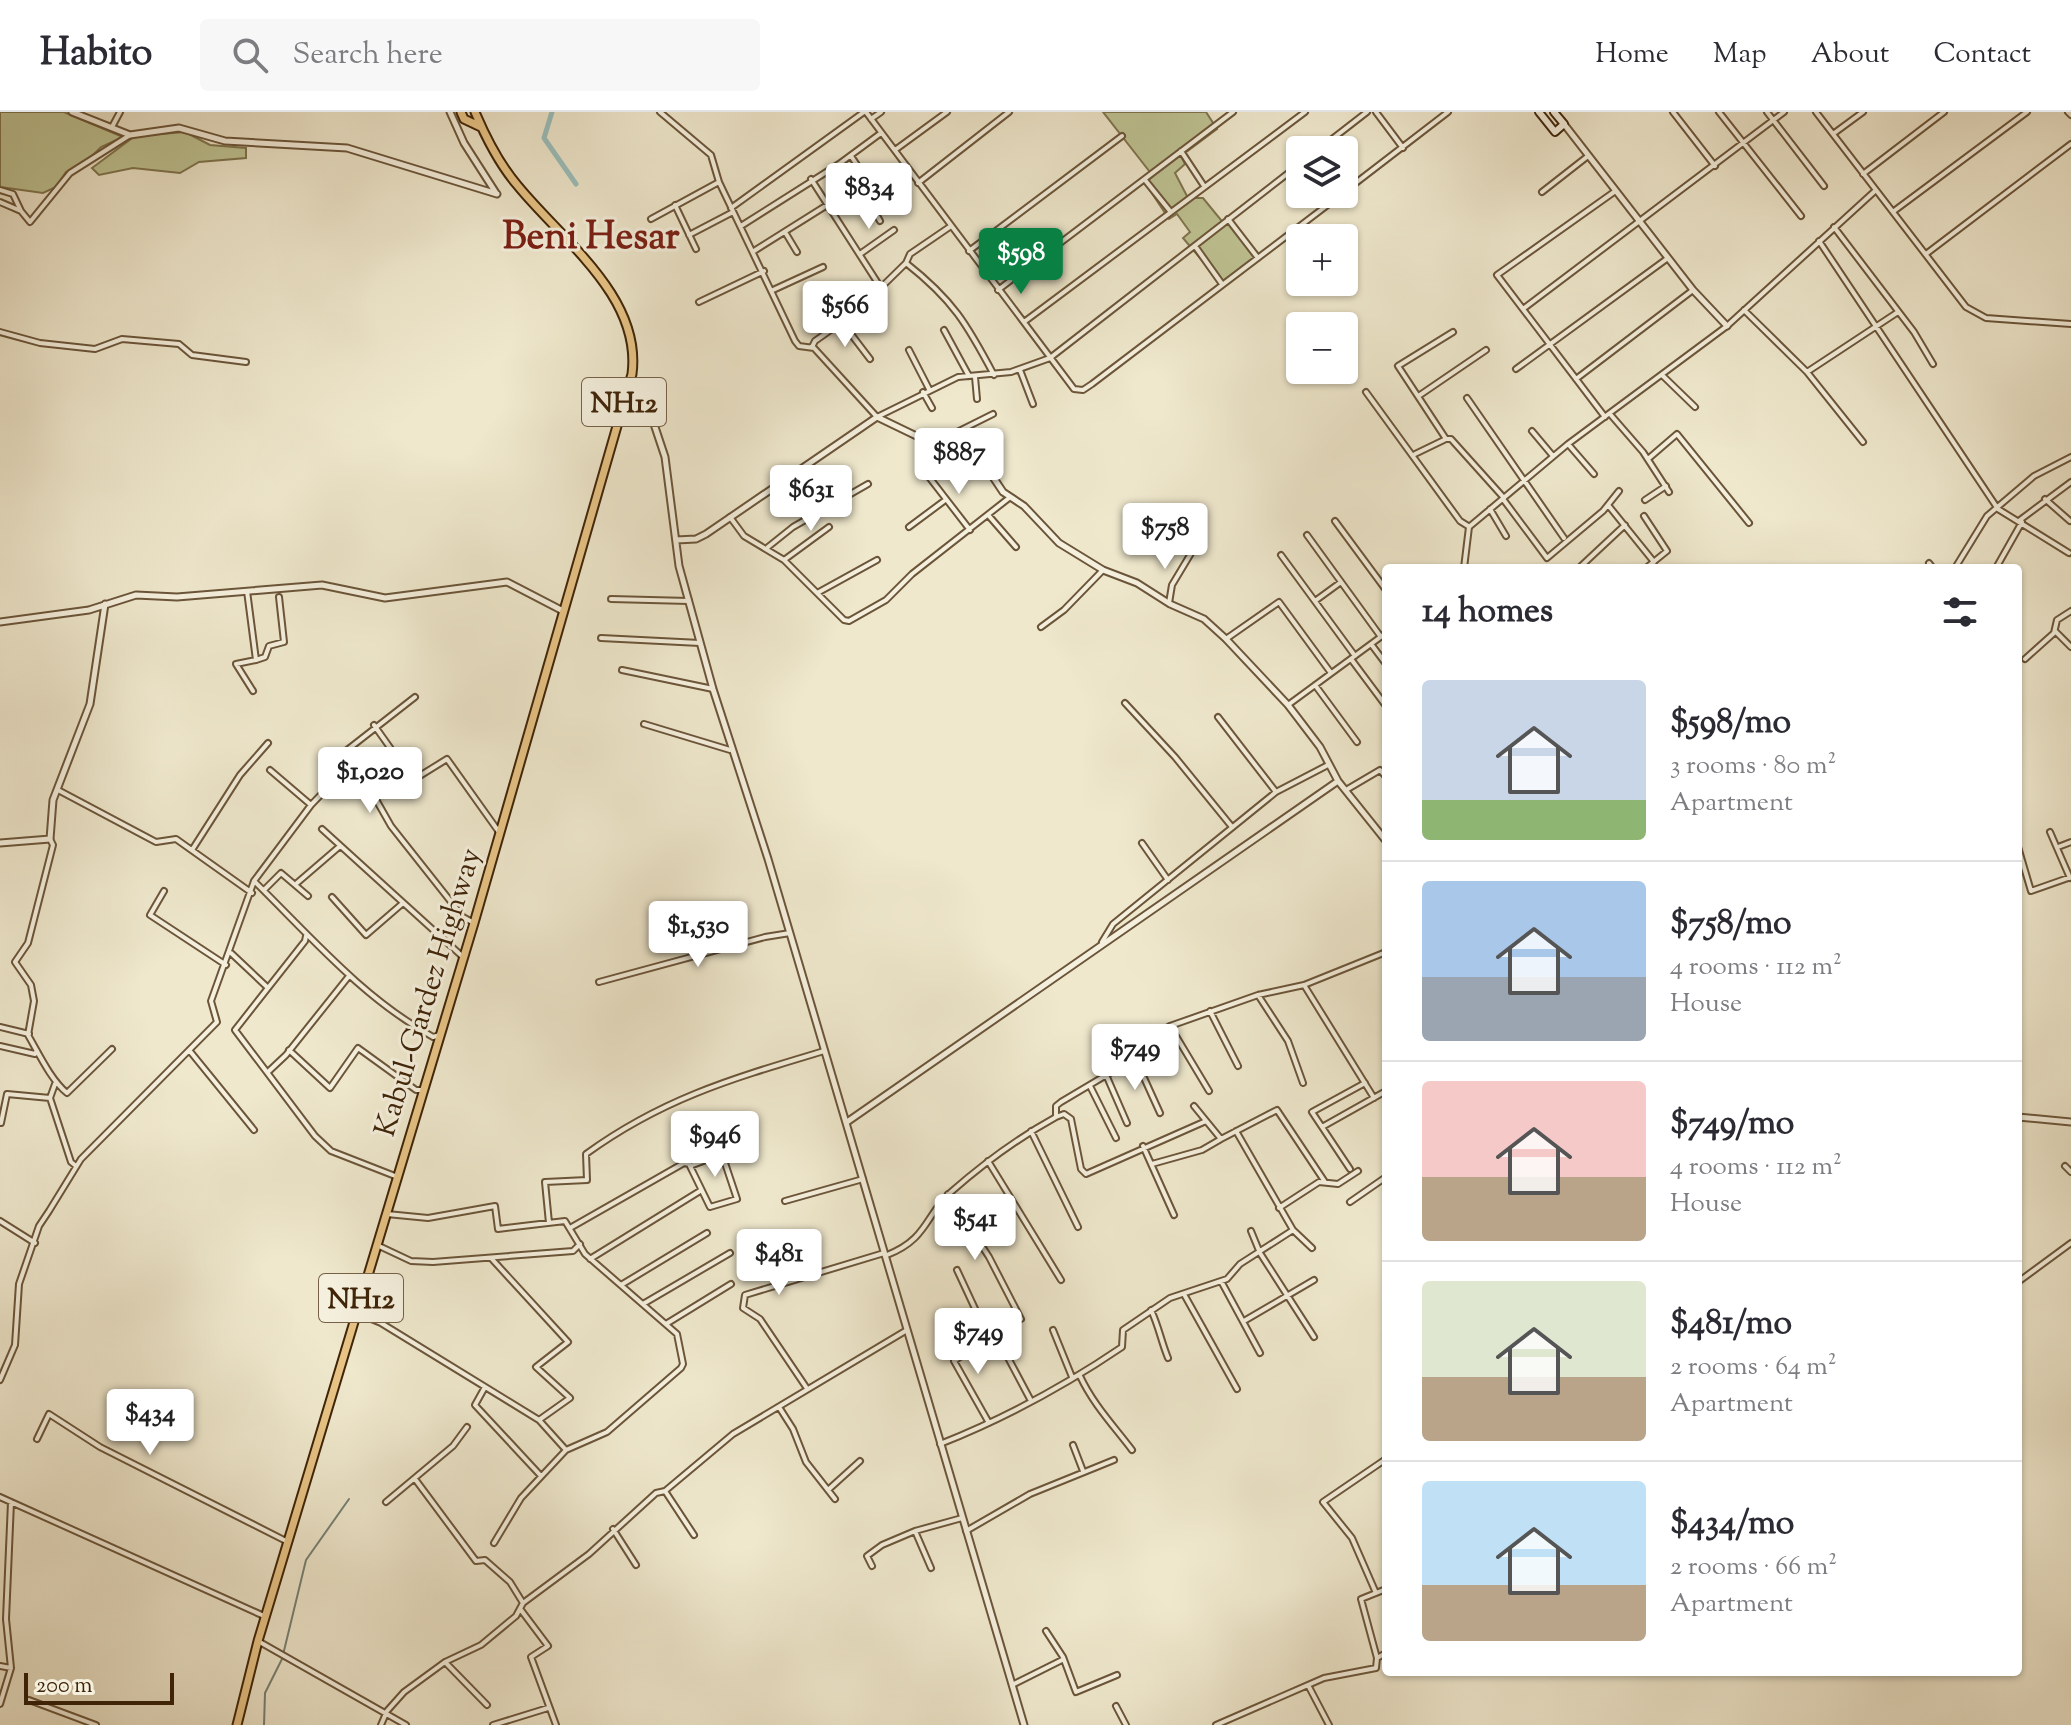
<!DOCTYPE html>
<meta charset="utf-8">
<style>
:root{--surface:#fff;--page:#f7f7f7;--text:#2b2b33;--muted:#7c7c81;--line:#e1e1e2;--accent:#0b8043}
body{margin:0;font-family:"Sorts Mill Goudy",serif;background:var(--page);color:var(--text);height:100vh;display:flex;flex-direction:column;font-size:30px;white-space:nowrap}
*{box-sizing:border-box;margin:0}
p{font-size:26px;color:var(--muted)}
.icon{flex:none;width:44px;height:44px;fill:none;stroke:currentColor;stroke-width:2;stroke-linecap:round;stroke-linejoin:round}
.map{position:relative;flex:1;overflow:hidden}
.sheet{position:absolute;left:1382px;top:452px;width:640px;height:1112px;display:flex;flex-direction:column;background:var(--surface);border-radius:8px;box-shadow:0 2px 6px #0004}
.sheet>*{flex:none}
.buttons{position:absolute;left:1286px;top:24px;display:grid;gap:16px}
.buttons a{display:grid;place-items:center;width:72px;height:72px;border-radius:8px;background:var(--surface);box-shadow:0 2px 6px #0004;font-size:40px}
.scale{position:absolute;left:24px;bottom:20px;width:150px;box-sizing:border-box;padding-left:8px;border:4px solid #3f2408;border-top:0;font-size:22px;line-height:28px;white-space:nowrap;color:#3f2408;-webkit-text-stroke:6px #f5f0de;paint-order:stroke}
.price{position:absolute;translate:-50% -68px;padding:0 18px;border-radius:8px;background:#fff;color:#222;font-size:26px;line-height:52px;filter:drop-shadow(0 2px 4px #0008)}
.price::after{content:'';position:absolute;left:50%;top:48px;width:24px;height:18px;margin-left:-12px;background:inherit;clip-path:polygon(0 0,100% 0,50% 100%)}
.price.on{background:var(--accent);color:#fff}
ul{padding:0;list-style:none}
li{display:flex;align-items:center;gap:24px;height:200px;padding:0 40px}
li+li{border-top:2px solid var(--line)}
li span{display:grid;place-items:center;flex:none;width:224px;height:160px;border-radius:8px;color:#555}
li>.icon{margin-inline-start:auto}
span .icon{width:96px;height:96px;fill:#fffc;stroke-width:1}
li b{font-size:34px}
h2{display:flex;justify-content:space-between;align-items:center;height:96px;padding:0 40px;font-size:34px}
header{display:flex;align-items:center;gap:48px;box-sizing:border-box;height:112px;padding:0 40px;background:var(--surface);border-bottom:2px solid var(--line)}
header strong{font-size:38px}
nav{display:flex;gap:44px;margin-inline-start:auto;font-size:28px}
.search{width:560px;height:72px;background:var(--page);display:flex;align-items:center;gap:20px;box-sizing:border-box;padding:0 28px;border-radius:8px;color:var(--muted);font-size:30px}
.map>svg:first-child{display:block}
.green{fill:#bfc494;stroke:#7f744e;stroke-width:2}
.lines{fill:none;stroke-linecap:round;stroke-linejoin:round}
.stream{stroke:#768175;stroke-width:2}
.canal{stroke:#9bbfbd;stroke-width:5}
.minor-casing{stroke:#6b5539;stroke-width:8}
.tertiary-casing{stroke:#6b5539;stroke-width:9}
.secondary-casing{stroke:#3f2408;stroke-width:10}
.trunk-casing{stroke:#3f2408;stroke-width:11}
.minor{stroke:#f5f0de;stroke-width:4}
.tertiary{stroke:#f5f0de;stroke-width:5}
.secondary{stroke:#f5f0de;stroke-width:6}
.trunk{stroke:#e8c486;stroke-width:7}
.labels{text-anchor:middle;stroke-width:6;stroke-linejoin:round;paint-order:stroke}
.shield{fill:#f5f0de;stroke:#766148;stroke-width:2}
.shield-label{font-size:28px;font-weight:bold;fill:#3f2408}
.street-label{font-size:30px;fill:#3f2408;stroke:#f5f0de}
.district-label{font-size:38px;font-weight:bold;fill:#7a1f14;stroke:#f5f0de}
</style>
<header>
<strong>Habito</strong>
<div class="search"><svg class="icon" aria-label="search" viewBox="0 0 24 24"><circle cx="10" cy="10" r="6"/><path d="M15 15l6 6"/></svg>Search here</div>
<nav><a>Home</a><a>Map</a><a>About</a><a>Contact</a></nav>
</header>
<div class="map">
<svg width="2071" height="1613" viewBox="0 0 2071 1613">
<rect width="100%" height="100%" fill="#efe8cd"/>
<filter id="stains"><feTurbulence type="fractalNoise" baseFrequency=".0025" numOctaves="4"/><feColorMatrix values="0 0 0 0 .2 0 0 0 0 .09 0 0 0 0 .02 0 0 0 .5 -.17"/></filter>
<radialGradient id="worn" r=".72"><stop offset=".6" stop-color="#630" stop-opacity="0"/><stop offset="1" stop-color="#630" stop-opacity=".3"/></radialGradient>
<path class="green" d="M0,0H64L123,25L101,35L85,51L66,60L56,75L43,81L0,75Z
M1103,0H1206L1217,17L1181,44L1185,52L1175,61L1188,86H1203L1225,113L1232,109L1258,146L1222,172L1183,126L1190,120L1177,102L1169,107L1145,71L1153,64Z
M185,20L210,33L246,36V46L199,50L180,61L133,56L99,63L92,56L135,24Z"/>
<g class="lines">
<path class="stream" d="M264,1613L265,1581L282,1547L306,1448L349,1387"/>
<path class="canal" d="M552,0L544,26L576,72"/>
<defs>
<path id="minor" d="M660,0L711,43L719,70L795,229L799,234L814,236L877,305L958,265L1011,260L1050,246L1300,52
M866,0L1074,277L1083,278L1092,272L1342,82
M1376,0L1403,36
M1673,0L1715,54
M1719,0L1801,104
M1767,0L1824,74
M1816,0L1966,195L1986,206L2071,212
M2068,0L2071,3
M871,7L881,0
M112,15L120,0
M1833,22L1863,0
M895,38L947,0
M1318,38L1367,0
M1181,39L1204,74
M1863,62L1944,0
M811,67L881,176
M1145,68L1170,99
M918,71L1009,0
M860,74L880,109
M0,78L13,82L21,99
M1344,80L1448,0
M1542,80L1588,44
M0,90L21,99L30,110L70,61L130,23
M675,93L696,137
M731,96L864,0
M1894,99L2027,0
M651,107L719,70
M1228,107L1258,146
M741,114L839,52L881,21
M1834,115L1914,220L1933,252
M785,120L797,140
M689,123L733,100
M1819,129L1998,397L2069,441
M1195,134L1222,172
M754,139L867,68L851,44
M969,139L1122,24
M860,142L894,118
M1926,142L2071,32
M906,151C953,188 967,212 994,263
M773,178L823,155
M998,178L1233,0
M699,190L764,159
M1523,197L1784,0
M1744,198L1807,260L1863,330
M841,209L870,247
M1024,210L1305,0
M944,218L969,264
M0,220L40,231L95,237L122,227L179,232L192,243L246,250
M1453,220L1398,254L1446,327H1451L1504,386
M812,235L815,229L856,200L906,151L910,142L951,114
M909,238L929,277
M1516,257L1668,146
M1020,258L1033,292
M1807,260L1898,200
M1662,263L1695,295
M975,265L977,287
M1576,267L1693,178
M923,280L932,296
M1366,280L1460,409L1468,414
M1420,283L1486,238
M1467,286L1564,426
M1610,302L1643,340L1669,380
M1605,305L1497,163L1614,80
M1532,319L1553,344
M933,332L993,302
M1568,332L1594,362
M955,339L929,365L970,418
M1415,342L1446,327
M1648,347L1677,322L1749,411
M796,360L813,384
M1503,387L1547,446L1603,399L1619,379
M2045,387L2070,409
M1645,388L1666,374
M1608,393L1654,450
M1490,397L1506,424
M1146,401L1193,438L1172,473L1169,491
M989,404L1016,435
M1644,404L1667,439L1646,456
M730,405L744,424L784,448L844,508L849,509L886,488L912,462L1009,386
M2020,408L2071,370
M1335,409L1386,478
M909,415L944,389
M1307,423L1381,525
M768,435L793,415L868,372
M1281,443L1355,544
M784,448L829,415
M1929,451L1933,456
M1464,456L1469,415L1568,332L1727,214L1876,78
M1579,456L1625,413
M1955,456L1987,404L2034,364L2071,345
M1996,456L2022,410
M247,479L256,548L236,552L253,579
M819,480L877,448
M611,487L689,489
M1315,489L1341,470
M1041,515L1064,498L1103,458
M2055,519L2071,535
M601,526L700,531
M1226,527L1279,490L1331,561
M1371,532L1386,552
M1351,547L1386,594
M2025,547L2054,521L2057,508L2071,499
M256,548L265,545L269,534L284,530L279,485
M622,558L713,577
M1315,573L1357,630
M1125,591L1175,645L1232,715
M1288,593L1386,521
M1218,605L1276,680
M644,612L730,638
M374,613L413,668L447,647L499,720
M270,658L311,693
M360,668L374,684L391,714L463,805L474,811
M58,678L156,730L176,727L252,781
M1346,678L1380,658L1386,665
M322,717L463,845
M2050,720L2070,766
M50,727L53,733L28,831L15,850L31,873L34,889L28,923C39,942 51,968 67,981L112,937
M1142,731L1168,768
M2018,735L2031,779L2071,765
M2058,735L2071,730
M192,738L240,663L268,631
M254,769C311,825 363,886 433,925L440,923
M297,771L340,734
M264,778L281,761L308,784
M164,779L150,803L226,853
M332,785L366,823L403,791
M306,824L305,829L235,918L315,1024L331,1039L395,1064
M1102,830L1113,812L1276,680L1328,653
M231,841L267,875
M599,870L765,825L790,821
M1304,873L1374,986
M1258,883L1288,929L1303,971
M1210,899L1238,954
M1170,914L1209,979
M0,915L29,922
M0,934L35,942L37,939
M189,938L254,1018
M289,938L330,976L358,936L416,978H423
M1135,946L1160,1001
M269,959L286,943L349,864
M1107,965L1127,1011
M1090,974L1116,1026
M50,986L71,1050L76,1054
M1194,994L1221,1027L1277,998L1325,1070
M1056,1005L1064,1002L1071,1007L1081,1057L1086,1062L1206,1009
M1,1011L7,982L50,986L55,972
M1322,1015L1386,979
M1031,1019L1078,1115
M1143,1034L1174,1103
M988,1049L1061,1168
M1152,1052L1202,1038L1221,1027
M2065,1054L2071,1060
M1350,1057L1312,1000L1365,971
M948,1082L989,1145L1021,1207
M785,1089L863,1067
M1350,1090L1386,1065
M1279,1096L1319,1070L1338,1072L1358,1059
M387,1102L428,1106L495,1094L498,1117L565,1109L585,1142L677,1222L683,1252L681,1256L607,1320L566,1338L521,1386L494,1431
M0,1109L35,1131
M549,1111L545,1070L587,1068L586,1042C663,986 734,966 824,939
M570,1116L684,1051L689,1052L710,1095L737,1087L722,1042L690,1054
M1293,1118L1312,1136
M1251,1119L1260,1141L1314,1225
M377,1133L411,1149L433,1150L573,1139L580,1132
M887,1143C928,1127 925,1103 951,1080C984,1051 1018,1026 1056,1005V994L1061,990L1135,946L1154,924L1170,914L1258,883L1304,873L1386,840
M491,1146L568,1230L536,1255L570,1286L539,1308
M590,1147L700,1079
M957,1158L984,1216L996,1223L1030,1287
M1221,1169L1260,1241
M2018,1170L2071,1131
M621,1173L707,1121
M1185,1184L1237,1277
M643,1192L730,1141
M1151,1198C1159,1215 1161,1229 1168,1246
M357,1201L381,1211L539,1308L566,1338
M1244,1209L1314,1168
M666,1212L731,1172
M1053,1218L1072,1265
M1080,1264C1093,1292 1113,1313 1132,1338
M0,1268L15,1233L19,1172L39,1114L49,1099L81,1047L217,910L211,889L254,769L311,693L335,668L342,642L415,585
M485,1275L475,1293L541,1364
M806,1275L760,1207L743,1196L745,1183L884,1141
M779,1295L793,1317L806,1350L835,1387
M989,1311L954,1249L995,1222
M37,1327L49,1302L100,1335L286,1429
M940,1332C1003,1307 1066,1273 1122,1235L1123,1218L1170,1186L1227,1167L1240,1152L1293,1118L1236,1019
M1073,1333L1083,1359
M415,1367L476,1449L485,1448L510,1470L523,1491
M828,1378L860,1349
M665,1379L694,1423
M0,1385L264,1504
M386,1390L453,1334L467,1315
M613,1417L636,1453
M915,1419L931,1456
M966,1419L1030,1382L1114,1348
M872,1454L867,1444L882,1433L915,1419L962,1406
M1376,1481L1352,1426L1323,1390L1386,1347
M521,1498L548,1534L531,1545L556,1613
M1046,1519L1063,1545L1076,1580L1117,1563
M258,1529L406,1613
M1377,1546L1361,1487L1386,1477
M445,1550L487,1593
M0,1554L11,1556
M1012,1573L1062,1548
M1308,1573L1329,1613
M29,1588L96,1613
M0,1592L11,1556L6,1507L11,1390
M1116,1594L1126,1613
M381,1613L387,1599L404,1580L445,1550L481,1533L516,1504L523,1491L589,1442L656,1381L665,1379L733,1322L907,1218
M493,1613L548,1596
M1216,1613L1324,1566L1376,1556L1377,1546L1386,1541"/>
<path id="tertiary" d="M72,0L130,23L179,16L225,29L347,36L497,82
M450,0L464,31L496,81
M1564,12L1693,178L1727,214
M628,277L643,290L651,303L665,345L679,454L713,577L768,747L1024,1613
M676,428L696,427L706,422L877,305L933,332L955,339L975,338L1003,380L1024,394L1059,431L1103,458L1137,471L1170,492L1204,507L1226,527L1288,593L1320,635L1338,669L1386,729
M0,510L89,498L136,483L177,485L322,473L385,486L507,470L563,499
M0,731L50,727L53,688L90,592L105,492
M2018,1005L2071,1010
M847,1010L1338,669"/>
<path id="secondary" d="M1539,0L1555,20L1564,12L1554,0"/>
<path id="trunk" d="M461,0L464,7L481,15
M237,1613L258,1529L474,811L632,262C642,185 563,129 518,74C499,52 486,26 475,0"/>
</defs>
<use href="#minor" class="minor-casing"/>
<use href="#tertiary" class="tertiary-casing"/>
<use href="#secondary" class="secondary-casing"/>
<use href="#trunk" class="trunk-casing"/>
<use href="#minor" class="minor"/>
<use href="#tertiary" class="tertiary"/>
<use href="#secondary" class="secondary"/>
<use href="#trunk" class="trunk"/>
</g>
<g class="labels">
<g class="shield">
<rect x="582" y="266" width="84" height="48" rx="6"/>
<rect x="319" y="1162" width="84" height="48" rx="6"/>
</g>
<g class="shield-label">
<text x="624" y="300">NH12</text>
<text x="361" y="1196">NH12</text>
</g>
<g class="street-label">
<text transform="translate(427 880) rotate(-73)" y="10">Kabul-Gardez Highway</text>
</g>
<g class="district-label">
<text x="591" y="136">Beni Hesar</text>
</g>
</g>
<rect width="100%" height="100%" filter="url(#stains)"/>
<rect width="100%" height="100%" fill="url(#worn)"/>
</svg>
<div class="buttons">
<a><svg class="icon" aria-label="layers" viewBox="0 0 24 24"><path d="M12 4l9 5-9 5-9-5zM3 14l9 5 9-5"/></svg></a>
<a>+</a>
<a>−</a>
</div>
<div class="scale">200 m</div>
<b class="price" style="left:869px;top:119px">$834</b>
<b class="price on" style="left:1021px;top:184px">$598</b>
<b class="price" style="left:845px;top:237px">$566</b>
<b class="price" style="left:959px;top:384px">$887</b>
<b class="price" style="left:811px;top:421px">$631</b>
<b class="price" style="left:1165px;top:459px">$758</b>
<b class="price" style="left:370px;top:703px">$1,020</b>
<b class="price" style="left:698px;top:857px">$1,530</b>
<b class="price" style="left:1135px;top:980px">$749</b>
<b class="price" style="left:715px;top:1067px">$946</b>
<b class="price" style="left:975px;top:1150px">$541</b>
<b class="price" style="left:779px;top:1185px">$481</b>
<b class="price" style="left:978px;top:1264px">$749</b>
<b class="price" style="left:150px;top:1345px">$434</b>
<section class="sheet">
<h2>14 homes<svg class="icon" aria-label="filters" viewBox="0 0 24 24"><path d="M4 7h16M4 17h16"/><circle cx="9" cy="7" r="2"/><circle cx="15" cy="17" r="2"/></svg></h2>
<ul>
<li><span style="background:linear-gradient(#c9d6e8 75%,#8fb573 0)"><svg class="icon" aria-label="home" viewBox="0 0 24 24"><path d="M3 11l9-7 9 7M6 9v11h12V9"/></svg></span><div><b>$598/mo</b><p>3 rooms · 80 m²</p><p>Apartment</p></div></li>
<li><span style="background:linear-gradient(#a9c7e8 60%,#9aa5b1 0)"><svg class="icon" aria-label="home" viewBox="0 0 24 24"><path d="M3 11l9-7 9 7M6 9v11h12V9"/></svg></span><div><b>$758/mo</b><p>4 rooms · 112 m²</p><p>House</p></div></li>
<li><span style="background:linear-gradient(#f6c9c9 60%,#b9a48a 0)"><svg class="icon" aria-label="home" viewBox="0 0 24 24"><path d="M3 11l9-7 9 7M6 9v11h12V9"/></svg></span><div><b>$749/mo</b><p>4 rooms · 112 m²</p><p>House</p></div></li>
<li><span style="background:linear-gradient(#dfe7d0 60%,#b9a48a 0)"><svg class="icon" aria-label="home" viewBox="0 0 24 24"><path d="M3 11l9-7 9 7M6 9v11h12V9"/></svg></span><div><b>$481/mo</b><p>2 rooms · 64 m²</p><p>Apartment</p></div></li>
<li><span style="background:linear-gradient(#bfe0f5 65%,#b9a48a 0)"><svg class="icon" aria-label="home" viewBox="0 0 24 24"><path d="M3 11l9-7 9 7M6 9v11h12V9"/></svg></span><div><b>$434/mo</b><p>2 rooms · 66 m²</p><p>Apartment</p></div></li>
</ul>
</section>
</div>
